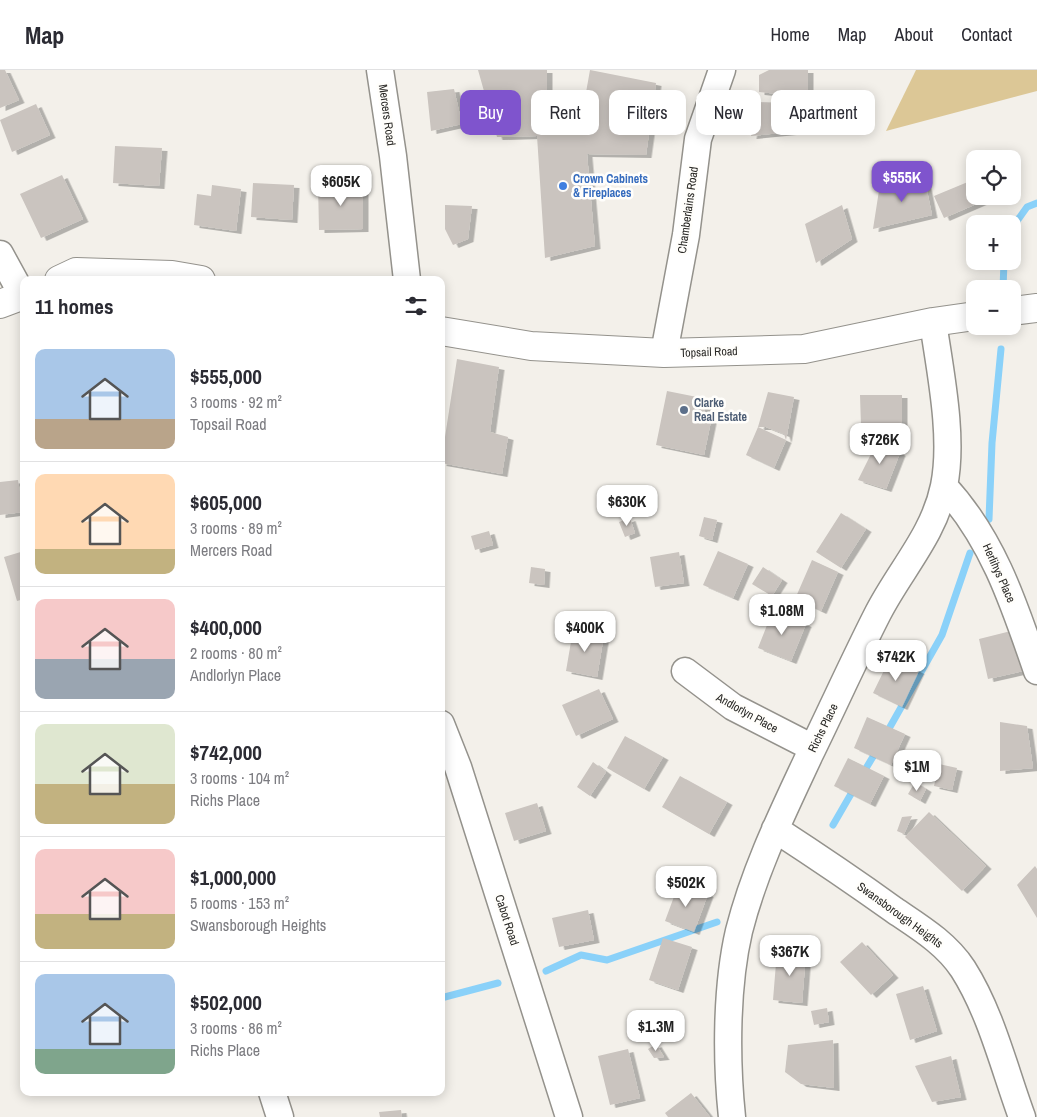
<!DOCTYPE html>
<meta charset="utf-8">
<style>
:root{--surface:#fff;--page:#f7f7f7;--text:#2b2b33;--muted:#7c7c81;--line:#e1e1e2;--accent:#7f54cd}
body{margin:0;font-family:"Archivo Narrow",sans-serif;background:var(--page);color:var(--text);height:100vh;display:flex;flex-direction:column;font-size:19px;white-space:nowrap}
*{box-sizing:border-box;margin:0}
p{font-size:16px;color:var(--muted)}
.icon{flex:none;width:28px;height:28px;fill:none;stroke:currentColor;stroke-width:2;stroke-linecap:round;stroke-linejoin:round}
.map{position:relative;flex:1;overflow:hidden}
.drawer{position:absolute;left:20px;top:206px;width:425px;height:820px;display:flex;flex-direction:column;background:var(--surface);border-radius:10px;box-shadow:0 2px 12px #0003}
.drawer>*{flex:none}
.guide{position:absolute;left:460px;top:20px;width:475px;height:45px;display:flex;gap:10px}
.controls{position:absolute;left:966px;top:80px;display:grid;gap:10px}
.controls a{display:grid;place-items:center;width:55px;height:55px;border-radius:10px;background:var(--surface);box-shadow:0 2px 12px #0003;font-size:25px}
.price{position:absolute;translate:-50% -42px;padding:0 11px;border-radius:10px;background:#fff;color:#222;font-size:16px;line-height:32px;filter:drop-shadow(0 1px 2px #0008)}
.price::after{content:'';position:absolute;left:50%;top:30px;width:15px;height:11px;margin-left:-8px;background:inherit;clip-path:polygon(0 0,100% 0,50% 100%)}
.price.current{background:var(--accent);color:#fff}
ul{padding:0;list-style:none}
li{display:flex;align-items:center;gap:15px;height:125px;padding:0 15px}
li+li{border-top:1px solid var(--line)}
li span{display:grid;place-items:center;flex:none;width:140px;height:100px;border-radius:10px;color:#555}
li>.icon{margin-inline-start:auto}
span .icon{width:60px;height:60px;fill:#fffc;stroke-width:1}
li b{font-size:21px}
h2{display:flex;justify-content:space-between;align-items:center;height:60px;padding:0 15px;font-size:21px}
.pill{padding:0 18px;border-radius:10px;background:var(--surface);box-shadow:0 2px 12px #0003;font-size:18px;line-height:45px}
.pill.current{background:var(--accent);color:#fff}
header{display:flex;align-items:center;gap:30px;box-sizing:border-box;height:70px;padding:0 25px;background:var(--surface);border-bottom:1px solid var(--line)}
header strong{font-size:24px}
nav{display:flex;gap:28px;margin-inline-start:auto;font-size:18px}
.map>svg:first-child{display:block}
.green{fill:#dcc796}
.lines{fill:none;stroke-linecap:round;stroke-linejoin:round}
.stream{stroke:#8ad1f9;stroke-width:7}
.building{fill:#cac4bf;filter:url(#shadow)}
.minor-casing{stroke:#94928c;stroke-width:29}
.major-casing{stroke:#94928c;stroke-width:30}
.minor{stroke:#fff;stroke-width:26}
.major{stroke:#fff;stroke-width:28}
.shop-dot{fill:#3f7fe0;stroke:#fffefb;stroke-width:2}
.service-dot{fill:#5c6f8a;stroke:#fffefb;stroke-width:2}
.labels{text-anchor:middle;stroke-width:5;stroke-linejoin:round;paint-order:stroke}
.street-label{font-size:12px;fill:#2a2926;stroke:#fffefb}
.shop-label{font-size:12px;font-weight:bold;fill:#366cbe;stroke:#fffefb;text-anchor:start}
.service-label{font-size:12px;font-weight:bold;fill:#4e5e75;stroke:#fffefb;text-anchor:start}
</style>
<header>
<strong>Map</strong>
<nav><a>Home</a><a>Map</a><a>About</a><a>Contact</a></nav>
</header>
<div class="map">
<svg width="1037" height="1047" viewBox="0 0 1037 1047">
<defs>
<filter id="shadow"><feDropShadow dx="5.5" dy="3" stdDeviation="0" flood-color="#0004"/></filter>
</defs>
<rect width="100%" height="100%" fill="#f3f0ea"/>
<path class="green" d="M916,0H1037V21L886,61Z"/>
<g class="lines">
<path class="stream" d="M1012,158L1027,137L1037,133
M1003,219L1004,191
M989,449L992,373L1001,279
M886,664L942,565L970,483
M862,705L877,680
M833,755L855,717
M546,901L581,885L607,890L717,852
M441,928L498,913"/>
</g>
<path class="building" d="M0,0H5L19,30L0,38Z
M478,0H547V59L565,61L570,32L585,28L590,0L656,13L646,85L587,84L595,176L545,188L537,66L497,67Z
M769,0H808V27L759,22V5Z
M454,19L462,54L431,61L427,22Z
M758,32L792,33L791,62L751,66Z
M36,34L50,65L12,82L0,50Z
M115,76L162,78L159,116L113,113Z
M62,105L83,149L41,168L20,124Z
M975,109V126H981V132L944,148L934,126Z
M925,111L932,145L873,159L880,114Z
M253,113L294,115L292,150L251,147Z
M318,114H363V159L319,160Z
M212,115L241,119L236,161L194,155L197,124L211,126Z
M445,135L472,136L468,169L453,175L445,159Z
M842,135L852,169L816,193L805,154Z
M457,289L499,297L490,362L508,367L502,404L441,393Z
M667,321L707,329L704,344L711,351L704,385L656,375Z
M768,322L794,327L786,370L784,364L766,357H758Z
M860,325H902V356H861Z
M758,357L786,370L774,398L746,385Z
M880,366L900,383L886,419L858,410Z
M18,410L23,442L0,445V412Z
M841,443L866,459L841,498L816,482Z
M704,447L717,450L712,470L699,466Z
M630,448L635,463L625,467L619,452Z
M489,461L493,475L475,480L471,466Z
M24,481V529L17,531L4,487Z
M718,481L748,494L733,528L703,515Z
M679,482L684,513L655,517L650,487Z
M812,490L838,502L821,541L795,529Z
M531,497L545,499L544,515L529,513Z
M763,497L782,510L772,526L752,514Z
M773,540L806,554L791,591L758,578Z
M573,560L604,565L597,607L566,601Z
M1011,561L1023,601L988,609L979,569Z
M890,588L919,601L902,637L873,623Z
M599,619L613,649L576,666L562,635Z
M867,647L905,664L891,695L854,678Z
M1000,652L1027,656L1033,698L1000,701Z
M625,666L663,687L644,719L607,698Z
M848,688L884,706L870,734L834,716Z
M593,692L606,702L590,726L577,717Z
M939,694L957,698L952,720L934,716Z
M680,706L727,732L709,764L662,737Z
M915,712L926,719L920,731L908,724Z
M537,733L546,761L514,771L505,743Z
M929,742L986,796L962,821L905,767Z
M912,746L904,764L897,761L902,747Z
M1035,796L1037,799V848L1017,815Z
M679,813L708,824L694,862L665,851Z
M588,840L594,870L559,877L552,848Z
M663,868L692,877L678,920L649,910Z
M862,872L893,905L871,925L840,892Z
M777,881L806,883L802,933L773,930Z
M923,916L937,961L910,970L896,924Z
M827,938L829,952L814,955L811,941Z
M833,970L834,1018L801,1014L785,1002L788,975Z
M656,974L664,987L654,988L648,979Z
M628,979L640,1028L610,1035L598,986Z
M951,986L961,1027L932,1032L915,996Z
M691,1023L710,1047H668L665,1043Z
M401,1040L402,1047H380L379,1042Z"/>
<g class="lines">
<defs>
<path id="minor" d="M380,0L393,86L407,210
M0,184L23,226
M664,283L686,165L698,69L722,0
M944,416C993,469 1014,534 1037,601
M685,601L733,637L813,678
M441,654L458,697L569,1047
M775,759C815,785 855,812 894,840C919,857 946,873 963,899C991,943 1004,998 1022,1047
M272,1022L280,1047
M732,1047C726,990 726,917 739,861C755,798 783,742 810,684C833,637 854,590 878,543C900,500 934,465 944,416C954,367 940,301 933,252"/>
<path id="major" d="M59,210L76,202L172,205L201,210
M0,234L24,225
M1012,241L1037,238
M441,261L531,276L664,283L804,279L933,252L975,246"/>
</defs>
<use href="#minor" class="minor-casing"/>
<use href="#major" class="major-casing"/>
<use href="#minor" class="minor"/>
<use href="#major" class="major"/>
</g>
<circle class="shop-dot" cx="563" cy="116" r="5"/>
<circle class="service-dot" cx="684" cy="340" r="5"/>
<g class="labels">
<g class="street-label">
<text transform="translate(387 45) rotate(82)" y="4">Mercers Road</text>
<text transform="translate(688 140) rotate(-82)" y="4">Chamberlains Road</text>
<text transform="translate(709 282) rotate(-2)" y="4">Topsail Road</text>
<text transform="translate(999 503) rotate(66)" y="4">Herlihys Place</text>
<text transform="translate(747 643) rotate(29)" y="4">Andlorlyn Place</text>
<text transform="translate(823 658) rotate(-64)" y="4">Richs Place</text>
<text transform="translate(900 845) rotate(36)" y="4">Swansborough Heights</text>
<text transform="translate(507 850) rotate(72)" y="4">Cabot Road</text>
</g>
<g class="shop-label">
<text x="573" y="113">Crown Cabinets<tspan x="573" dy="14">&amp; Fireplaces</tspan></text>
</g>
<g class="service-label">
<text x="694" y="337">Clarke<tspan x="694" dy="14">Real Estate</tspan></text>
</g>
</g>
</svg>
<div class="controls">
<a><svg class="icon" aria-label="locate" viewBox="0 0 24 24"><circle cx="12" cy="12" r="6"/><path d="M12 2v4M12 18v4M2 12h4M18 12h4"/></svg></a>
<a>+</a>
<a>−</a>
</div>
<b class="price current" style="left:902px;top:133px">$555K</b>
<b class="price" style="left:341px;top:137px">$605K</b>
<b class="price" style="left:880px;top:395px">$726K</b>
<b class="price" style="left:627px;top:457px">$630K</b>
<b class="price" style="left:782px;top:566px">$1.08M</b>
<b class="price" style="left:585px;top:583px">$400K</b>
<b class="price" style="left:896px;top:612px">$742K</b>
<b class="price" style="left:917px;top:722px">$1M</b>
<b class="price" style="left:686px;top:838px">$502K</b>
<b class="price" style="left:790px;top:907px">$367K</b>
<b class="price" style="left:656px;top:982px">$1.3M</b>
<div class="guide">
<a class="pill current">Buy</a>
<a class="pill">Rent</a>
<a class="pill">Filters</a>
<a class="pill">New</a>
<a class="pill">Apartment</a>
</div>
<section class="drawer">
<h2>11 homes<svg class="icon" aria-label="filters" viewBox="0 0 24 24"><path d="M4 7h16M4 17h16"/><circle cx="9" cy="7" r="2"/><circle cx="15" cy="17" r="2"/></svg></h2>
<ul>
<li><span style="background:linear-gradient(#a9c7e8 70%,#b9a48a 0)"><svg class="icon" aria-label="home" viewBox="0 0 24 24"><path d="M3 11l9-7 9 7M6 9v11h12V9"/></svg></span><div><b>$555,000</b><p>3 rooms · 92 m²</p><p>Topsail Road</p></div></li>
<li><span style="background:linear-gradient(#ffd9b3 75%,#c2b280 0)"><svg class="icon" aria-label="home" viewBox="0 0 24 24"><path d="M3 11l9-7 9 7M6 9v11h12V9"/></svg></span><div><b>$605,000</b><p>3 rooms · 89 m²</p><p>Mercers Road</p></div></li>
<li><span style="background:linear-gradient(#f6c9c9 60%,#9aa5b1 0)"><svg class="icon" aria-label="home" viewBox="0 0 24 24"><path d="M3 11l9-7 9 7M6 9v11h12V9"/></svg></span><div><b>$400,000</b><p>2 rooms · 80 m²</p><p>Andlorlyn Place</p></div></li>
<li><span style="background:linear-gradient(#dfe7d0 60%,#c2b280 0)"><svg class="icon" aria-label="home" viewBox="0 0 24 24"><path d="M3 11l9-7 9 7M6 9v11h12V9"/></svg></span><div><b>$742,000</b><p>3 rooms · 104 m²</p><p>Richs Place</p></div></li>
<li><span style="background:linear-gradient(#f6c9c9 65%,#c2b280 0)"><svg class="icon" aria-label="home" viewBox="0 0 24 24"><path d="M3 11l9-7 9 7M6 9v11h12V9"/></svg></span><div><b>$1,000,000</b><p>5 rooms · 153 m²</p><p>Swansborough Heights</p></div></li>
<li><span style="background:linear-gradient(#a9c7e8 75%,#7fa58c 0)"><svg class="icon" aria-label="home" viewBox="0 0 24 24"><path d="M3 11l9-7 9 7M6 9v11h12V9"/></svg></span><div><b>$502,000</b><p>3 rooms · 86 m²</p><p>Richs Place</p></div></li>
</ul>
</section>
</div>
